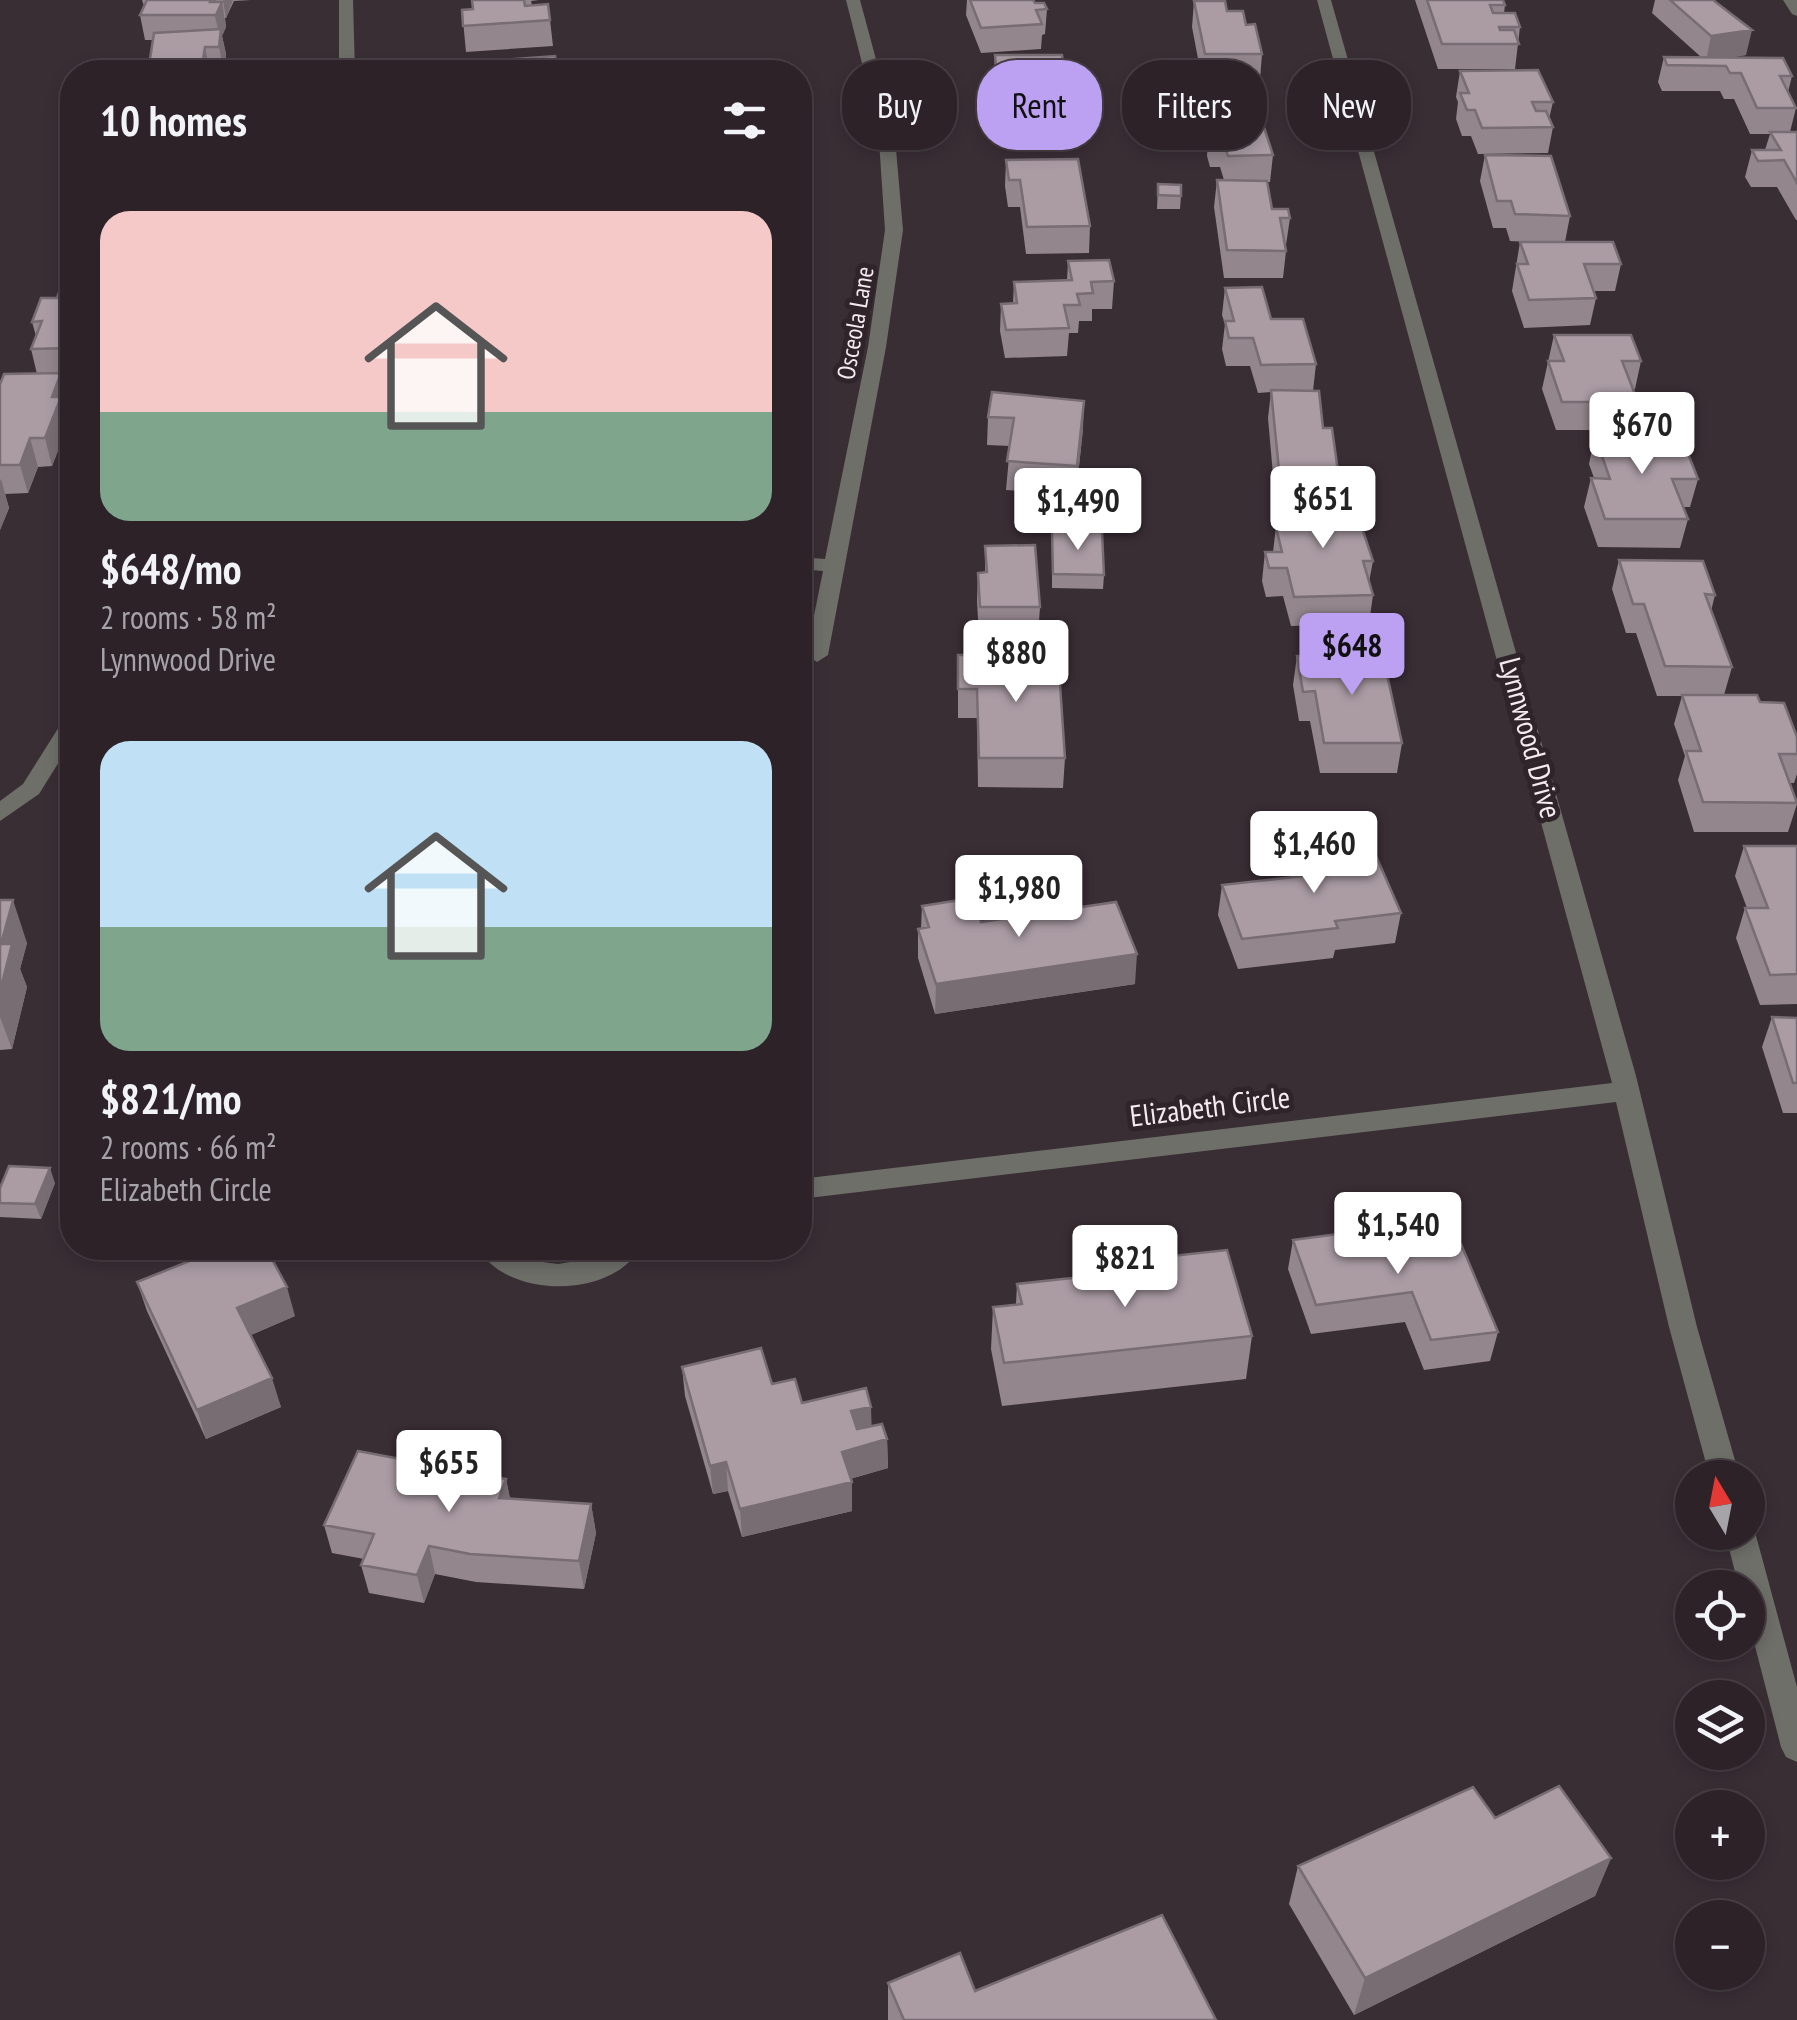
<!DOCTYPE html>
<meta charset="utf-8">
<style>
:root{--surface:#2c2228;--page:#342a30;--text:#f1f3f6;--muted:#a6a4a8;--line:#483f45;--accent:#bca0f2}
body{margin:0;font-family:"PT Sans Narrow",sans-serif;background:var(--page);color:var(--text);height:100vh;display:flex;flex-direction:column;font-size:38px;white-space:nowrap}
*{box-sizing:border-box;margin:0}
p{font-size:32px;color:var(--muted)}
.icon{flex:none;width:55px;height:55px;fill:none;stroke:currentColor;stroke-width:2;stroke-linecap:round;stroke-linejoin:round}
.map{position:relative;flex:1;overflow:hidden}
.drawer{position:absolute;left:60px;top:60px;width:752px;height:1200px;display:flex;flex-direction:column;background:var(--surface);border-radius:40px;box-shadow:0 5px 15px #0003,0 0 0 2px var(--line)}
.drawer>*{flex:none}
.banner{position:absolute;left:842px;top:60px;width:802px;height:90px;display:flex;gap:20px}
.needle{width:65px;rotate:350deg}
.fabs{position:absolute;left:1675px;top:1460px;display:grid;gap:20px}
.fabs a{display:grid;place-items:center;width:90px;height:90px;border-radius:50%;background:var(--surface);box-shadow:0 5px 15px #0003,0 0 0 2px var(--line);font-size:50px}
.price{position:absolute;translate:-50% -85px;padding:0 22px;border-radius:10px;background:#fff;color:#222;font-size:32px;line-height:65px;filter:drop-shadow(0 2px 5px #0008)}
.price::after{content:'';position:absolute;left:50%;top:60px;width:30px;height:22px;margin-left:-15px;background:inherit;clip-path:polygon(0 0,100% 0,50% 100%)}
.price.current{background:var(--accent);color:#111}
ul{padding:0;list-style:none}
li{display:grid;align-content:center;gap:20px;height:530px;padding:0 40px}
li span{display:grid;place-items:center;height:310px;border-radius:30px;color:#555}
li>.icon{margin-inline-start:auto}
span .icon{width:180px;height:180px;fill:#fffc;stroke-width:1}
li b{font-size:42px}
h2{display:flex;justify-content:space-between;align-items:center;height:120px;padding:0 40px;font-size:42px}
.chip{padding:0 35px;border-radius:40px;background:var(--surface);box-shadow:0 5px 15px #0003,0 0 0 2px var(--line);font-size:35px;line-height:90px}
.chip.current{background:var(--accent);color:#111}
.map>svg:first-child{display:block}
.lines{fill:none;stroke-linecap:round;stroke-linejoin:round}
.minor{fill:#6e6f69;fill-rule:evenodd}
.wall{fill:#93868d}
.shaded-wall{fill:#786d73}
.building{fill:#ab9ca4;stroke:#786d73;stroke-width:2.5}
.labels{text-anchor:middle;stroke-width:10;stroke-linejoin:round;paint-order:stroke}
.far-street-label{font-size:25px;fill:#f3ebef;stroke:#30242b}
.street-label{font-size:30px;fill:#f3ebef;stroke:#30242b}
</style>
<div class="map">
<svg width="1797" height="2020" viewBox="0 0 1797 2020">
<rect width="100%" height="100%" fill="#3a2e35"/>
<g class="lines">
<path class="minor" d="M339,0H353L355,72H339Z
M846,0H860L894,126L903,230L886,347L828,655L817,662L806,655L823,571L800,569V557L825,559L868,347L885,230L878,126Z
M1317,0H1331L1636,1076L1697,1327L1740,1478H1710L1669,1327L1616,1102L800,1199V1179L1612,1083Z
M1783,0H1797V16L1792,14Z
M72,717V741L39,794L0,821V801L23,784L64,719Z
M478,1248H509L527,1260L558,1264L589,1259L609,1248H640C612,1299 506,1299 478,1248Z
M1748,1522L1755,1532L1797,1687V1762L1786,1757L1781,1747L1748,1619V1588H1739L1725,1532H1748Z"/>
</g>
<path class="wall" d="M142,0H251L234,1L226,18H225L226,27L222,36L226,54L224,72H148L153,40H145L140,15L144,6Z
M472,0H539L531,1L532,5L550,20L553,46L466,52L462,10L473,9Z
M967,0H1033L1035,3L1047,9L1045,34L1042,35L1041,49L981,53L966,15Z
M1415,0H1503L1505,5L1504,13L1520,27L1515,69H1438Z
M1655,0H1713L1746,55L1732,57L1792,76L1788,92L1796,108L1790,132H1797V220H1796L1777,187H1751L1745,177L1752,150H1765L1770,134H1750L1734,99H1724L1720,91H1662L1658,82L1664,57H1701L1652,13Z
M1194,1L1246,25L1262,54L1260,80H1202L1192,27Z
M995,55L1069,103L1067,129H1057L1056,145L1016,146L1017,104H996L994,81Z
M1460,71L1553,102L1549,119L1553,127L1548,153L1478,154L1471,136H1462L1456,119L1458,102L1456,97Z
M1203,85L1273,155L1270,182H1267L1272,209L1290,218L1286,245H1285L1286,251L1283,278H1224L1214,207L1217,180H1224L1220,167H1210L1207,156L1208,139L1200,111Z
M1485,155L1570,216L1565,242L1621,264L1615,291H1594L1596,298L1590,325L1524,328L1512,291L1520,242H1534L1510,241L1506,228H1493L1480,181Z
M1006,160L1090,226L1089,253L1026,254L1020,207H1008L1005,186Z
M1158,184L1181,196L1180,209H1157Z
M1068,261L1114,281L1112,309H1092V321H1079L1078,333H1069L1067,356L1005,358L1000,331L1001,304L1013,303L1014,282L1067,281Z
M72,284V376L62,377L69,401L65,411L68,425L52,466L38,467L28,493L5,494L9,508L0,530V384L37,374L31,349L36,336L32,322Z
M1225,288L1271,319L1316,364L1313,391L1338,472L1334,499L1353,525L1373,561L1369,582L1373,595L1369,624L1291,626L1283,596L1266,597L1262,581L1265,552H1273L1276,527H1285L1287,512H1298L1300,500H1320L1275,498L1268,418L1271,392L1258,393L1250,366H1226L1222,349L1225,324L1222,315Z
M1554,335L1641,361L1635,389H1633L1638,402L1632,430H1556L1542,389Z
M992,392L1083,429L1076,494L1006,490L1010,446L987,445L988,417Z
M1595,436L1663,441L1698,479L1690,507H1683L1688,519L1680,548L1598,547L1584,507L1591,478H1594L1589,464Z
M1052,531L1104,575L1103,589L1052,588Z
M985,546L1040,607L1038,636L979,637L977,601L978,573L985,572Z
M1619,560L1715,595L1711,611L1732,667L1724,695L1760,702L1797,737V774L1794,783H1790L1797,804L1788,832H1694L1678,780L1685,756L1674,724L1682,696H1657L1636,633H1626L1612,589Z
M958,655L1065,758L1063,788L978,787L977,718H958Z
M1297,656L1402,743L1397,773H1320L1310,721H1299L1293,685Z
M1341,843L1401,913L1395,943L1335,950L1333,958L1238,969L1218,915L1222,885L1304,876L1306,861L1338,858Z
M1744,846H1797V1004L1760,1005L1736,938L1745,908H1747L1735,876Z
M0,900L27,943L20,969L27,987L12,1049L0,1050Z
M922,906L981,922L1135,984L935,1014L918,958V929L921,928Z
M1772,1017L1797,1018V1113H1783L1762,1047Z
M55,1183L41,1219L0,1217V1188Z
M1293,1240L1422,1249L1498,1332L1490,1361L1424,1370L1405,1322L1311,1334L1288,1269Z
M1153,1258L1252,1336L1246,1379L1002,1406L991,1349L993,1307L1016,1304L1017,1284L1151,1270Z
M137,1282L295,1316L251,1335L281,1407L206,1439L147,1311Z
M682,1367L772,1384L802,1403L872,1426L887,1439L888,1468L850,1479L852,1511L742,1537L728,1491L713,1494L685,1396Z
M506,1479L510,1499L591,1504L596,1533L584,1589L476,1582L435,1574L424,1603L369,1593L361,1565L364,1559L332,1553L324,1525Z
M1495,1818L1611,1858L1595,1896L1354,2015L1289,1904L1298,1866Z
M888,1983L975,1991L1216,2020H888Z"/>
<path class="shaded-wall" d="M211,0H216L218,10L222,2L226,27L222,36L226,54L224,72L219,47L220,37Z
M223,0H233L226,18Z
M1752,30L1746,55L1706,61L1711,36Z
M205,47L210,72H201Z
M61,373L69,401L65,411L68,425L52,466L45,438L52,397Z
M1084,401L1083,429L1076,494L1077,466Z
M30,438L38,467L28,493L20,465Z
M1,479L9,508L0,530V481Z
M13,900L27,943L20,969L27,987L12,1049L0,1017V991L1,944Z
M1137,954L1135,984L935,1014L936,984Z
M50,1168L55,1183L41,1219L35,1204Z
M287,1287L295,1316L246,1337L237,1308Z
M272,1378L281,1407L206,1439L197,1410Z
M871,1407L872,1436L852,1440L851,1411Z
M887,1439L888,1468L843,1481L842,1452Z
M726,1462L728,1491L713,1494L710,1466Z
M506,1479L512,1508L499,1498Z
M852,1482V1511L742,1537L740,1509Z
M591,1504L596,1533L584,1589L579,1561Z
M429,1546L435,1574L424,1603L417,1575Z
M1611,1858L1595,1896L1354,2015L1365,1978Z"/>
<path class="building" d="M147,0H211L210,2H222L216,15H140Z
M472,0H524L525,6L548,4L550,20L463,26L462,10L473,9Z
M970,0H1033L1035,3H1044L1047,9L1036,10L1042,24L981,28Z
M1427,0H1503L1505,5H1490L1493,13H1515L1520,27H1499L1500,30H1514L1519,44H1442Z
M1670,0H1713L1752,30L1711,36Z
M1194,1H1225L1227,11H1243L1246,25L1255,24L1262,54H1205Z
M221,29L219,47H205L201,72H148L154,33Z
M995,55H1062L1069,103H1055L1057,119H1017V78H997Z
M555,56L558,72H505L503,60Z
M1664,57L1783,58L1792,76H1780L1796,108H1757L1741,73H1730L1726,66L1667,65Z
M1538,70L1553,102H1532L1536,111H1546L1553,127L1482,128L1475,110H1467L1460,93H1469L1460,71Z
M1250,84L1273,155L1228,156L1223,141H1212L1209,130H1216L1203,85Z
M1770,132H1797V183L1784,160L1758,161L1752,150H1781Z
M1485,155L1551,156L1570,216L1515,214L1511,201H1497Z
M1078,159L1090,226L1027,227L1020,180H1009L1006,160Z
M1217,180L1267,181L1272,209H1288L1290,218H1280L1286,251L1227,250Z
M1158,184L1181,185V196L1158,195Z
M1520,242H1613L1621,264H1584L1596,298L1529,300L1517,264H1528Z
M1109,260L1114,281L1091,282L1093,293L1077,294L1080,305H1064L1069,328L1006,330L1001,304L1017,303L1014,282L1072,280L1068,261Z
M62,284H72V348L31,349L42,321L32,322L41,298H57Z
M1262,287L1271,319H1303L1316,364L1261,365L1253,338H1229L1225,321H1234L1225,288Z
M1554,335H1631L1641,361H1622L1638,402H1562L1548,361H1564Z
M61,373L52,397H61L45,438H30L20,465H0V384L4,374Z
M1271,390L1319,391L1323,428H1332L1338,472L1279,470Z
M992,392L1084,401L1077,466L1007,461L1014,418L988,417Z
M1595,436H1662L1663,441H1683L1698,479H1672L1688,519H1605L1591,478L1610,479Z
M1345,499L1353,525H1361L1373,561H1363L1373,595L1294,597L1287,568H1269L1265,552H1282L1276,527H1291L1287,512H1303L1300,500Z
M1052,531L1102,532L1104,575L1053,574Z
M1035,545L1040,607H980L978,573L987,572L985,546Z
M1619,560L1703,561L1715,595L1705,594L1732,667L1665,666L1644,604H1633Z
M958,655H1058L1065,758H979L977,689H958Z
M1297,656H1383L1402,743H1324L1315,691L1303,692Z
M1682,695H1757L1760,702L1784,703L1797,737V754H1779L1797,803L1703,802L1686,751H1701Z
M1369,840L1401,913L1335,921L1338,928L1242,939L1222,885L1312,875L1306,861L1347,857L1341,843Z
M1744,846H1797V974L1770,975L1745,908H1768Z
M973,898L981,922L1116,902L1137,954L936,984L918,929L929,927L922,906Z
M0,900H13L1,944H12L0,991Z
M1772,1017L1797,1018V1083H1793Z
M9,1166L50,1168L35,1204L0,1203V1188Z
M1412,1224L1422,1249L1461,1244L1498,1332L1431,1340L1412,1292L1316,1305L1293,1240Z
M222,1248H266L287,1287L237,1308L272,1378L197,1410L137,1282Z
M1227,1250L1252,1336L1004,1363L993,1307L1022,1304L1017,1284L1156,1269L1153,1258Z
M761,1348L772,1384L795,1379L802,1403L866,1388L871,1407L851,1411L857,1429L882,1424L887,1439L842,1452L852,1482L740,1509L726,1462L710,1466L682,1367Z
M358,1451L506,1479L499,1498L591,1504L579,1561L470,1554L429,1546L417,1575L361,1565L374,1534L324,1525Z
M1559,1786L1611,1858L1365,1978L1298,1866L1473,1787L1495,1818Z
M1162,1915L1216,2020H904L888,1983L960,1953L975,1991Z"/>
<g class="labels">
<g class="far-street-label">
<text transform="translate(855 323) rotate(-80)" y="9">Osceola Lane</text>
</g>
<g class="street-label">
<text transform="translate(1530 738) rotate(75)" y="10">Lynnwood Drive</text>
<text transform="translate(1210 1107) rotate(-7)" y="10">Elizabeth Circle</text>
</g>
</g>
</svg>
<div class="fabs">
<a><svg class="needle" viewBox="-14 -14 28 28"><path d="M0-13l5 13h-10z" fill="#e53935"/><path d="M0 13l5-13h-10z" fill="#a6a4a8"/></svg></a>
<a><svg class="icon" aria-label="locate" viewBox="0 0 24 24"><circle cx="12" cy="12" r="6"/><path d="M12 2v4M12 18v4M2 12h4M18 12h4"/></svg></a>
<a><svg class="icon" aria-label="layers" viewBox="0 0 24 24"><path d="M12 4l9 5-9 5-9-5zM3 14l9 5 9-5"/></svg></a>
<a>+</a>
<a>−</a>
</div>
<b class="price" style="left:1642px;top:477px">$670</b>
<b class="price" style="left:1323px;top:551px">$651</b>
<b class="price" style="left:1078px;top:553px">$1,490</b>
<b class="price current" style="left:1352px;top:698px">$648</b>
<b class="price" style="left:1016px;top:705px">$880</b>
<b class="price" style="left:1314px;top:896px">$1,460</b>
<b class="price" style="left:1019px;top:940px">$1,980</b>
<b class="price" style="left:1398px;top:1277px">$1,540</b>
<b class="price" style="left:1125px;top:1310px">$821</b>
<b class="price" style="left:449px;top:1515px">$655</b>
<div class="banner">
<a class="chip">Buy</a>
<a class="chip current">Rent</a>
<a class="chip">Filters</a>
<a class="chip">New</a>
</div>
<section class="drawer">
<h2>10 homes<svg class="icon" aria-label="filters" viewBox="0 0 24 24"><path d="M4 7h16M4 17h16"/><circle cx="9" cy="7" r="2"/><circle cx="15" cy="17" r="2"/></svg></h2>
<ul>
<li><span style="background:linear-gradient(#f6c9c9 65%,#7fa58c 0)"><svg class="icon" aria-label="home" viewBox="0 0 24 24"><path d="M3 11l9-7 9 7M6 9v11h12V9"/></svg></span><div><b>$648/mo</b><p>2 rooms · 58 m²</p><p>Lynnwood Drive</p></div></li>
<li><span style="background:linear-gradient(#bfe0f5 60%,#7fa58c 0)"><svg class="icon" aria-label="home" viewBox="0 0 24 24"><path d="M3 11l9-7 9 7M6 9v11h12V9"/></svg></span><div><b>$821/mo</b><p>2 rooms · 66 m²</p><p>Elizabeth Circle</p></div></li>
</ul>
</section>
</div>
